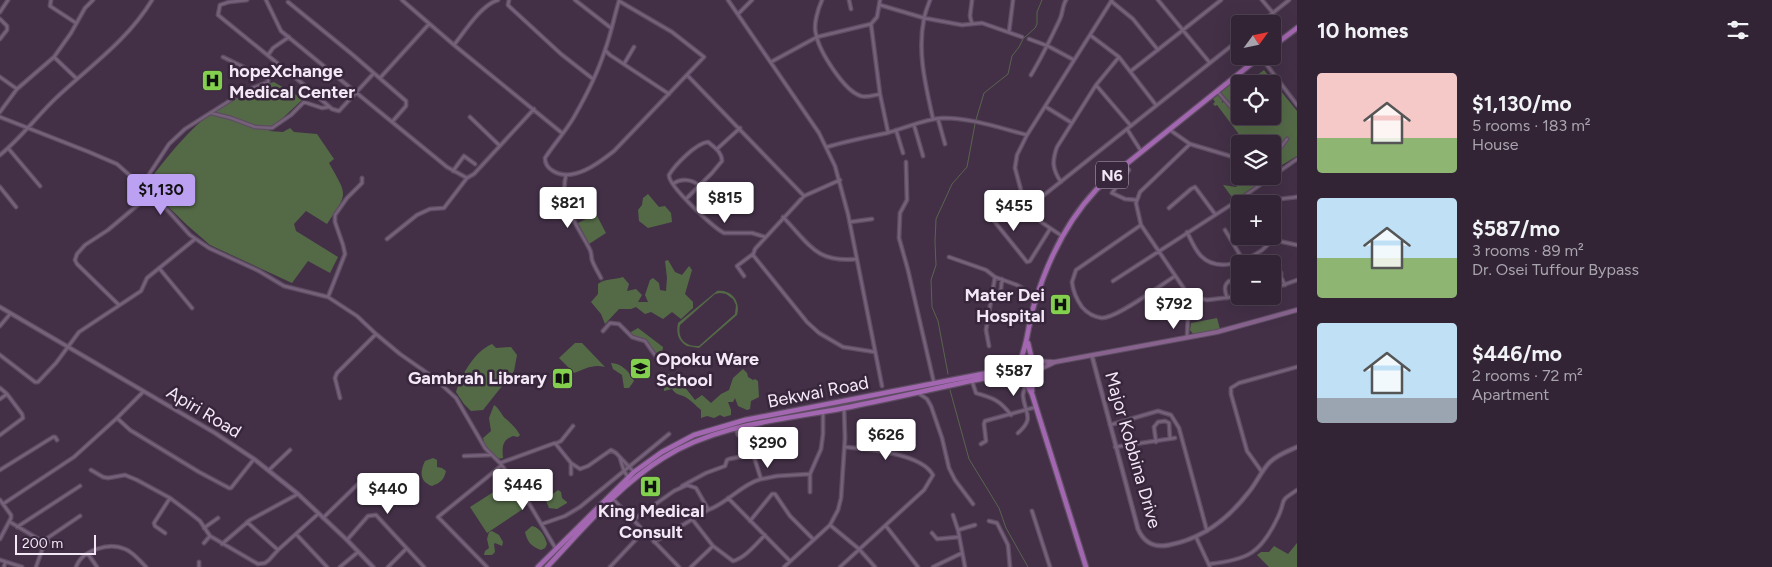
<!DOCTYPE html>
<meta charset="utf-8">
<style>
:root{--surface:#322435;--page:#3a2c3d;--text:#f1f3f6;--muted:#a8a4ad;--line:#4d4150;--accent:#bca0f2}
body{margin:0;font-family:Figtree,sans-serif;background:var(--page);color:var(--text);height:100vh;display:flex;flex-direction:column;font-size:19px;white-space:nowrap}
*{box-sizing:border-box;margin:0}
p{font-size:16px;color:var(--muted)}
.icon{flex:none;width:28px;height:28px;fill:none;stroke:currentColor;stroke-width:2;stroke-linecap:round;stroke-linejoin:round}
.map{position:relative;flex:1;overflow:hidden}
.panel{display:flex;flex-direction:column;background:var(--surface);width:475px}
.panel>*{flex:none}
.needle{width:32px;rotate:57deg}
.controls{position:absolute;left:1231px;top:15px;display:grid;gap:10px}
.controls a{display:grid;place-items:center;width:50px;height:50px;border-radius:5px;background:var(--surface);box-shadow:0 5px 20px #0002,0 0 0 1px var(--line);font-size:25px}
.scale{position:absolute;left:15px;bottom:12px;width:81px;box-sizing:border-box;padding-left:5px;border:2px solid #f4e8f7;border-top:0;font-size:14px;line-height:18px;white-space:nowrap;color:#f4e8f7;-webkit-text-stroke:4px #38263c;paint-order:stroke}
.price{position:absolute;translate:-50% -42px;padding:0 11px;border-radius:5px;background:#fff;color:#222;font-size:16px;line-height:32px;filter:drop-shadow(0 1px 2px #0008)}
.price::after{content:'';position:absolute;left:50%;top:30px;width:15px;height:11px;margin-left:-8px;background:inherit;clip-path:polygon(0 0,100% 0,50% 100%)}
.price.active{background:var(--accent);color:#111}
ul{padding:0;list-style:none}
li{display:flex;align-items:center;gap:15px;height:125px;padding:0 20px}
li span{display:grid;place-items:center;flex:none;width:140px;height:100px;border-radius:5px;color:#555}
li>.icon{margin-inline-start:auto}
span .icon{width:60px;height:60px;fill:#fffc;stroke-width:1}
li b{font-size:21px}
h2{display:flex;justify-content:space-between;align-items:center;height:60px;padding:0 20px;font-size:21px}
main{display:flex;flex:1;min-height:0}
.map>svg:first-child{display:block}
.green{fill:#546a47;fill-rule:evenodd}
.lines{fill:none;stroke-linecap:round;stroke-linejoin:round}
.stream{stroke:#59644e;stroke-width:1}
.minor-casing{stroke:#5e4d62;stroke-width:5}
.tertiary-casing{stroke:#5e4d62;stroke-width:5.5}
.secondary-casing{stroke:#5e4d62;stroke-width:6}
.trunk-casing{stroke:#5e4d62;stroke-width:7}
.minor{stroke:#76617a;stroke-width:2.5}
.tertiary{stroke:#76617a;stroke-width:3}
.secondary{stroke:#87638e;stroke-width:4}
.trunk{stroke:#a366b0;stroke-width:4.5}
.labels{text-anchor:middle;stroke-width:5;stroke-linejoin:round;paint-order:stroke}
.shield{fill:#38263c;stroke:#bcaebf;stroke-width:1}
.shield-label{font-size:16px;font-weight:bold;fill:#f4e8f7}
.poi-label{font-size:18px;font-weight:bold;fill:#f4e8f7;stroke:#38263c;text-anchor:start}
.street-label{font-size:18px;fill:#f4e8f7;stroke:#38263c}
</style>
<main>
<div class="map">
<svg width="1297" height="567" viewBox="0 0 1297 567">
<rect width="100%" height="100%" fill="#433047"/>
<path class="green" d="M1264,70L1297,111V156L1277,168L1273,167L1272,144H1243L1238,133L1217,105L1215,106L1213,104L1215,102L1213,99L1218,95L1222,100V103L1224,101L1238,116L1240,115L1272,116V84H1245Z
M1235,80L1240,87V102L1233,107L1220,93Z
M274,82L303,99L269,131L283,132L290,128L294,132L317,134L334,159L329,163C348,197 348,192 327,224L306,211L294,224L296,231L338,257L330,273L308,261L292,283L210,245L187,225L146,185C181,138 214,98 274,82Z
M1240,173V176H1270L1234,200L1223,185L1236,187L1238,185L1235,181L1237,175Z
M648,194L659,207L665,206L671,213L672,222L648,228L639,221L638,210L642,205L643,198Z
M596,214L606,233L589,244L578,223Z
M668,260L675,272L682,275L689,266L692,270L685,294L693,302V308L681,319L672,312L663,319L651,312L645,314L636,307L631,309H619L605,324L601,314L591,302L598,294V284C606,278 614,280 623,277L629,284L627,291L636,289L642,295L638,302H648L645,295L650,280L653,278L659,283L660,290L666,291L667,278L665,261Z
M717,291C731,289 741,301 737,315L699,348L687,346C678,341 676,333 678,323ZM720,293L726,294L733,299L736,305L735,314L699,346C685,347 677,338 680,325L715,294Z
M1217,318L1220,329L1193,334L1190,330L1191,323Z
M638,328L663,347L662,355L659,358C649,351 648,336 632,336L631,332Z
M575,343H582L605,367C592,364 586,369 574,373L559,358Z
M492,344L496,348L511,347L517,355L514,371L483,410L471,411L464,404L456,392C461,375 475,351 492,344Z
M611,363C621,363 630,372 634,381L629,388H624L622,375L613,369Z
M743,369L747,373L748,377L753,380L755,379L758,381L759,397L751,401L750,409L747,410L738,406L735,398L733,402H728L731,410V415L724,417L720,415L714,418L707,416L701,418V410C696,406 689,398 683,396C677,394 676,394 672,389L664,391L663,382L661,383L659,380L662,374H669L680,386H684L695,400L702,395L711,403L721,394L729,390L733,378Z
M494,405C500,409 501,415 506,419C512,424 516,428 520,435L518,437L513,436C502,440 502,447 503,458L497,459L485,445L483,438L491,431L489,418Z
M433,458L437,460V467L442,468L446,471C444,480 440,483 432,486C419,481 420,472 425,461Z
M506,484L523,509L487,533L470,507Z
M558,490L561,492L562,498L567,502V503L557,509L549,508L546,501L548,493L550,496Z
M532,526C541,528 545,537 547,544L545,548L541,550C532,547 527,542 525,532Z
M492,531L499,535L503,542L502,546L495,543L494,544L495,552L492,555H484L485,551L489,548L487,539L489,532Z
M1297,543V567H1269L1257,555L1261,552H1269L1274,546L1288,554Z"/>
<g class="lines">
<path class="stream" d="M976,120L984,93L1008,74L1012,56L1019,47L1023,39L1035,28L1037,24V12L1042,0
M948,374L938,321L932,307L931,280L936,265L935,242L936,219L952,184L967,167L975,124
M950,390L969,459L999,508L1006,528L1028,567"/>
<defs>
<path id="minor" d="M51,0L50,6L76,23
M247,0L229,2L220,5L218,15L303,84L332,109L339,111L374,73
M266,0L281,31L447,167L467,178L474,174L534,109
M402,0L454,45L562,133
M509,0L508,5L511,8L561,54L593,79
M575,0L611,28
M728,0L819,133L835,166L848,214L882,386
M822,0C818,9 813,25 816,34C819,51 844,91 861,96C867,98 874,95 880,94
M849,0L851,9
M930,0C928,6 925,12 924,19C917,52 926,87 933,119
M1158,0L1210,63
M1262,0L1273,13
M619,1L672,32L704,57L614,151C599,163 573,183 553,171C548,168 545,164 545,158C554,144 566,131 574,117C586,96 598,72 605,50C611,34 614,17 619,1V0
M1111,1L1133,19L1158,50
M288,2L353,55L406,101V106L392,122
M880,5L924,18L962,25L982,23L1022,37
M0,12L8,0
M738,14L752,0
M0,19L7,26V30L0,39
M871,24L880,94L888,132
M972,24L970,16L972,0
M1259,24L1289,0
M1009,32L1013,0
M1090,35L1119,57L1156,105
M1029,39L1048,46L1074,60
M454,45C465,31 481,5 498,0
M605,50L610,55L669,94
M268,55L273,48L289,37
M1260,56L1297,105
M54,57L77,79
M771,62L817,37L871,24L877,17L880,0
M624,64L634,47
M1131,71L1221,0
M1031,75C1042,57 1051,38 1060,19C1063,13 1062,6 1066,0
M688,76L804,196
M0,77L17,89
M380,78L429,24
M1096,85L1131,126
M1217,91L1237,114
M1046,107L1072,123
M0,112L17,89L54,57L71,33L85,8L93,0
M211,113L231,118L255,127L272,128L291,115L304,102L322,108L328,107
M0,117L89,152L117,164L161,203L190,235L209,248L259,271L284,286L328,297
M470,117L499,145
M938,119L945,144
M914,125L923,156
M1127,129L1141,151
M896,130L903,153
M1170,130L1190,144L1240,159
M1190,144L1140,192L1136,203L1141,225L1189,296L1207,300L1240,296
M827,147C847,141 867,137 887,133C906,128 924,119 943,118C972,118 1000,128 1027,135
M8,148L40,186
M717,149L740,128
M0,155C21,138 37,116 56,98C89,67 128,40 152,0
M1272,159L1287,139
M906,162L907,200L900,213L899,238L908,270L934,383
M1125,165L1129,170L1112,193L1125,199L1137,200
M453,171L464,156L475,164
M566,175C559,203 577,225 589,248C592,252 591,256 592,260C594,266 598,272 601,278
M362,178V183L347,198L335,215V222L343,245L345,254L328,297L357,316L376,334
M840,180L804,196L755,249L753,255L807,322L819,333L843,347L875,352
M1061,182C1052,169 1052,161 1057,147L1096,85L1119,57
M673,184C681,178 692,179 700,186
M142,185L169,144L185,129L245,91L268,82V79L223,57
M0,187L16,207
M686,199L712,173L722,161C722,152 714,147 708,142C696,143 675,165 669,175C668,186 713,227 724,233H752L765,237
M1240,199L1243,204
M1280,199L1297,197
M1029,207L1240,39
M1169,208L1191,189L1195,187L1215,214
M990,216L1027,262L1030,261L1050,229
M783,217C810,245 816,263 857,259
M850,222L872,219
M1141,225L1076,270L1072,282C1073,291 1077,300 1082,307C1087,313 1094,317 1102,318C1117,318 1161,285 1175,276
M1225,230L1243,260
M1187,232C1191,240 1195,250 1201,256C1217,272 1242,263 1259,252C1265,249 1268,243 1274,240L1297,245
M1062,236L1041,222L1029,207L1022,194L1015,168L1017,155L1027,135L1112,0
M1263,236L1269,243
M387,239L417,215L430,209L444,208L467,178
M949,257L986,270L995,277L1017,285L1037,297
M159,268L192,308
M1281,273V277L1285,285
M744,276L737,266L753,254
M1113,281L1240,199L1297,159
M1272,289L1297,280
M1227,298C1225,291 1223,286 1229,281
M990,299L1000,298L1002,279
M119,305L77,264L75,260L77,254L85,245L108,230L151,194
M0,326L10,314
M603,331L610,323L619,324L632,337L645,341L662,365
M1187,337L1189,296
M989,346L986,330L995,277
M0,355L35,382H38L56,363L79,332L141,291L147,278L195,239
M972,381L976,393C993,398 1000,400 1011,415
M0,388L7,394L22,414L23,418L0,435
M918,393L927,399L931,406L942,438L949,468L955,480L973,504
M340,398L335,378L337,373L376,334L400,354L433,377L456,398L485,448L500,463L524,495L556,549
M0,399L7,394
M117,418L130,430L199,472L229,488H231L254,459
M1110,425L1158,411L1171,415L1179,428L1207,531
M1018,433C1035,418 1025,414 1023,396C1023,392 1025,387 1026,384
M1156,442L1154,427L1158,422L1165,421L1169,423L1170,439
M557,443L561,441L573,426
M981,444L986,441L984,424L985,421L1036,407
M1115,447L1175,438
M464,456L490,455
M620,458L624,471L628,477
M500,463L555,443L571,463L580,469L588,466L611,450L616,453L634,472
M0,470L53,437H55L57,440
M91,470L103,477L108,478L125,475L137,480L170,498L190,513L200,521L210,536L258,564L265,563L269,560L278,550L318,514
M269,470L290,450
M1262,472L1247,451L1231,394V388L1239,383L1297,367
M571,474V463
M762,479L777,476L810,474
M682,486L706,473L725,466L727,460L729,459L787,448
M810,492V474L821,449L823,434V411
M612,498L679,567
M728,498L790,561
M0,500L11,515V518L0,539
M3,504L74,457L117,418L143,392
M1032,511L1050,567
M953,515L958,530L965,567
M323,518L361,481
M692,519L713,546L733,561C745,558 756,544 765,535
M633,520L674,491L687,485L696,488L708,509
M750,521L772,494H775L790,516L813,539
M989,521L997,523L1008,545L1010,567
M10,522L45,543
M247,522L278,550
M542,524L565,516L580,507L669,434
M830,525L859,549L875,567
M886,526L918,567
M17,527L80,486
M204,528L218,518
M958,530L975,525
M165,533L155,526L154,523L170,498
M932,533L937,539L959,537
M296,534L327,567
M1196,537L1210,567
M46,539L59,547
M347,540L368,516L376,515L424,567
M654,542L708,510C728,503 740,485 761,479L754,457L750,432L738,435L736,429
M204,543L210,536
M222,544L250,520L298,494
M88,554L97,567
M0,560L22,567
M1209,564C1248,560 1261,553 1278,517C1287,498 1277,503 1297,490
M4,567L5,562
M36,567L46,539L80,516
M76,567C82,550 109,542 125,549C133,552 140,561 146,567
M199,567V562
M340,567L358,552
M388,567L406,549
M487,567L438,517L501,466
M610,567L644,531
M691,567L713,546
M784,567L830,525L838,510L841,498L845,438L844,408
M840,567L924,490L933,475C921,453 867,449 845,447
M933,567L962,553"/>
<path id="tertiary" d="M0,307L215,433L254,459L298,494L347,540L373,567
M1092,356L1138,529C1144,543 1154,548 1169,545C1201,539 1228,519 1248,493C1256,484 1261,471 1270,462C1277,455 1288,451 1297,447"/>
<path id="secondary" d="M1032,361L1053,362
M1034,372L1055,362L1217,332L1297,310"/>
<path id="trunk" d="M1272,47L1297,28
M1028,343L1032,360
M1018 367a9 9 0 1 1 18 0a9 9 0 1 1-18 0Z
M1020,361C1028,343 1028,324 1034,305C1046,265 1066,222 1096,190C1105,181 1115,173 1125,165L1261,56
M1032,374V391
M1022,375L1032,394L1086,567
M538,567L634,472L662,452L694,435L745,420L1003,370L1020,362
M547,567C583,529 618,486 663,458C717,424 782,420 844,408C896,398 948,385 1000,375L1021,374"/>
</defs>
<use href="#minor" class="minor-casing"/>
<use href="#tertiary" class="tertiary-casing"/>
<use href="#secondary" class="secondary-casing"/>
<use href="#trunk" class="trunk-casing"/>
<use href="#minor" class="minor"/>
<use href="#tertiary" class="tertiary"/>
<use href="#secondary" class="secondary"/>
<use href="#trunk" class="trunk"/>
</g>
<defs>
<symbol id="hospital-square" viewBox="-11 -11 22 22"><rect x="-9" y="-9" width="18" height="18" rx="4" fill="#83d04e" stroke="#38263c"/><path d="M-5-5h3v3.5h4V-5h3V5h-3V1.5h-4V5h-3Z" fill="#111"/></symbol>
<symbol id="school-square" viewBox="-11 -11 22 22"><rect x="-9" y="-9" width="18" height="18" rx="4" fill="#83d04e" stroke="#38263c"/><path d="M0-5L7-2L0 1L-7-2ZM-4 1L0 2.5L4 1V4Q0 6-4 4Z" fill="#111"/></symbol>
<symbol id="library-square" viewBox="-11 -11 22 22"><rect x="-9" y="-9" width="18" height="18" rx="4" fill="#83d04e" stroke="#38263c"/><path d="M-6-4Q-3-5.5-.7-3.5V5Q-3 3-6 4ZM6-4Q3-5.5 .7-3.5V5Q3 3 6 4Z" fill="#111"/></symbol>
</defs>
<g fill-rule="evenodd">
<use href="#hospital-square" x="200" y="68" width="25" height="25"/>
<use href="#hospital-square" x="1048" y="292" width="25" height="25"/>
<use href="#school-square" x="628" y="356" width="25" height="25"/>
<use href="#library-square" x="550" y="366" width="25" height="25"/>
<use href="#hospital-square" x="638" y="474" width="25" height="25"/>
</g>
<g class="labels">
<rect class="shield" x="1096" y="161.5" width="32" height="27" rx="4"/>
<g class="shield-label">
<text x="1112" y="181">N6</text>
</g>
<g class="poi-label">
<text x="229" y="77">hopeXchange<tspan x="229" dy="21">Medical Center</tspan></text>
<text x="1045" y="301" text-anchor="end">Mater Dei<tspan x="1045" dy="21">Hospital</tspan></text>
<text x="656" y="365">Opoku Ware<tspan x="656" dy="21">School</tspan></text>
<text x="547" y="384" text-anchor="end">Gambrah Library</text>
<text x="651" y="517" text-anchor="middle">King Medical<tspan x="651" dy="21">Consult</tspan></text>
</g>
<g class="street-label">
<text transform="translate(818 392) rotate(-11)" y="6">Bekwai Road</text>
<text transform="translate(204 412) rotate(31)" y="6">Apiri Road</text>
<text transform="translate(1133 450) rotate(74)" y="6">Major Kobbina Drive</text>
</g>
</g>
</svg>
<div class="controls">
<a><svg class="needle" viewBox="-14 -14 28 28"><path d="M0-13l5 13h-10z" fill="#e53935"/><path d="M0 13l5-13h-10z" fill="#a8a4ad"/></svg></a>
<a><svg class="icon" aria-label="locate" viewBox="0 0 24 24"><circle cx="12" cy="12" r="6"/><path d="M12 2v4M12 18v4M2 12h4M18 12h4"/></svg></a>
<a><svg class="icon" aria-label="layers" viewBox="0 0 24 24"><path d="M12 4l9 5-9 5-9-5zM3 14l9 5 9-5"/></svg></a>
<a>+</a>
<a>−</a>
</div>
<div class="scale">200 m</div>
<b class="price active" style="left:161px;top:216px">$1,130</b>
<b class="price" style="left:725px;top:224px">$815</b>
<b class="price" style="left:568px;top:229px">$821</b>
<b class="price" style="left:1014px;top:232px">$455</b>
<b class="price" style="left:1174px;top:330px">$792</b>
<b class="price" style="left:1014px;top:397px">$587</b>
<b class="price" style="left:886px;top:461px">$626</b>
<b class="price" style="left:768px;top:469px">$290</b>
<b class="price" style="left:523px;top:511px">$446</b>
<b class="price" style="left:388px;top:515px">$440</b>
</div>
<section class="panel">
<h2>10 homes<svg class="icon" aria-label="filters" viewBox="0 0 24 24"><path d="M4 7h16M4 17h16"/><circle cx="9" cy="7" r="2"/><circle cx="15" cy="17" r="2"/></svg></h2>
<ul>
<li><span style="background:linear-gradient(#f6c9c9 65%,#8fb573 0)"><svg class="icon" aria-label="home" viewBox="0 0 24 24"><path d="M3 11l9-7 9 7M6 9v11h12V9"/></svg></span><div><b>$1,130/mo</b><p>5 rooms · 183 m²</p><p>House</p></div></li>
<li><span style="background:linear-gradient(#bfe0f5 60%,#8fb573 0)"><svg class="icon" aria-label="home" viewBox="0 0 24 24"><path d="M3 11l9-7 9 7M6 9v11h12V9"/></svg></span><div><b>$587/mo</b><p>3 rooms · 89 m²</p><p>Dr. Osei Tuffour Bypass</p></div></li>
<li><span style="background:linear-gradient(#bfe0f5 75%,#9aa5b1 0)"><svg class="icon" aria-label="home" viewBox="0 0 24 24"><path d="M3 11l9-7 9 7M6 9v11h12V9"/></svg></span><div><b>$446/mo</b><p>2 rooms · 72 m²</p><p>Apartment</p></div></li>
</ul>
</section>
</main>
